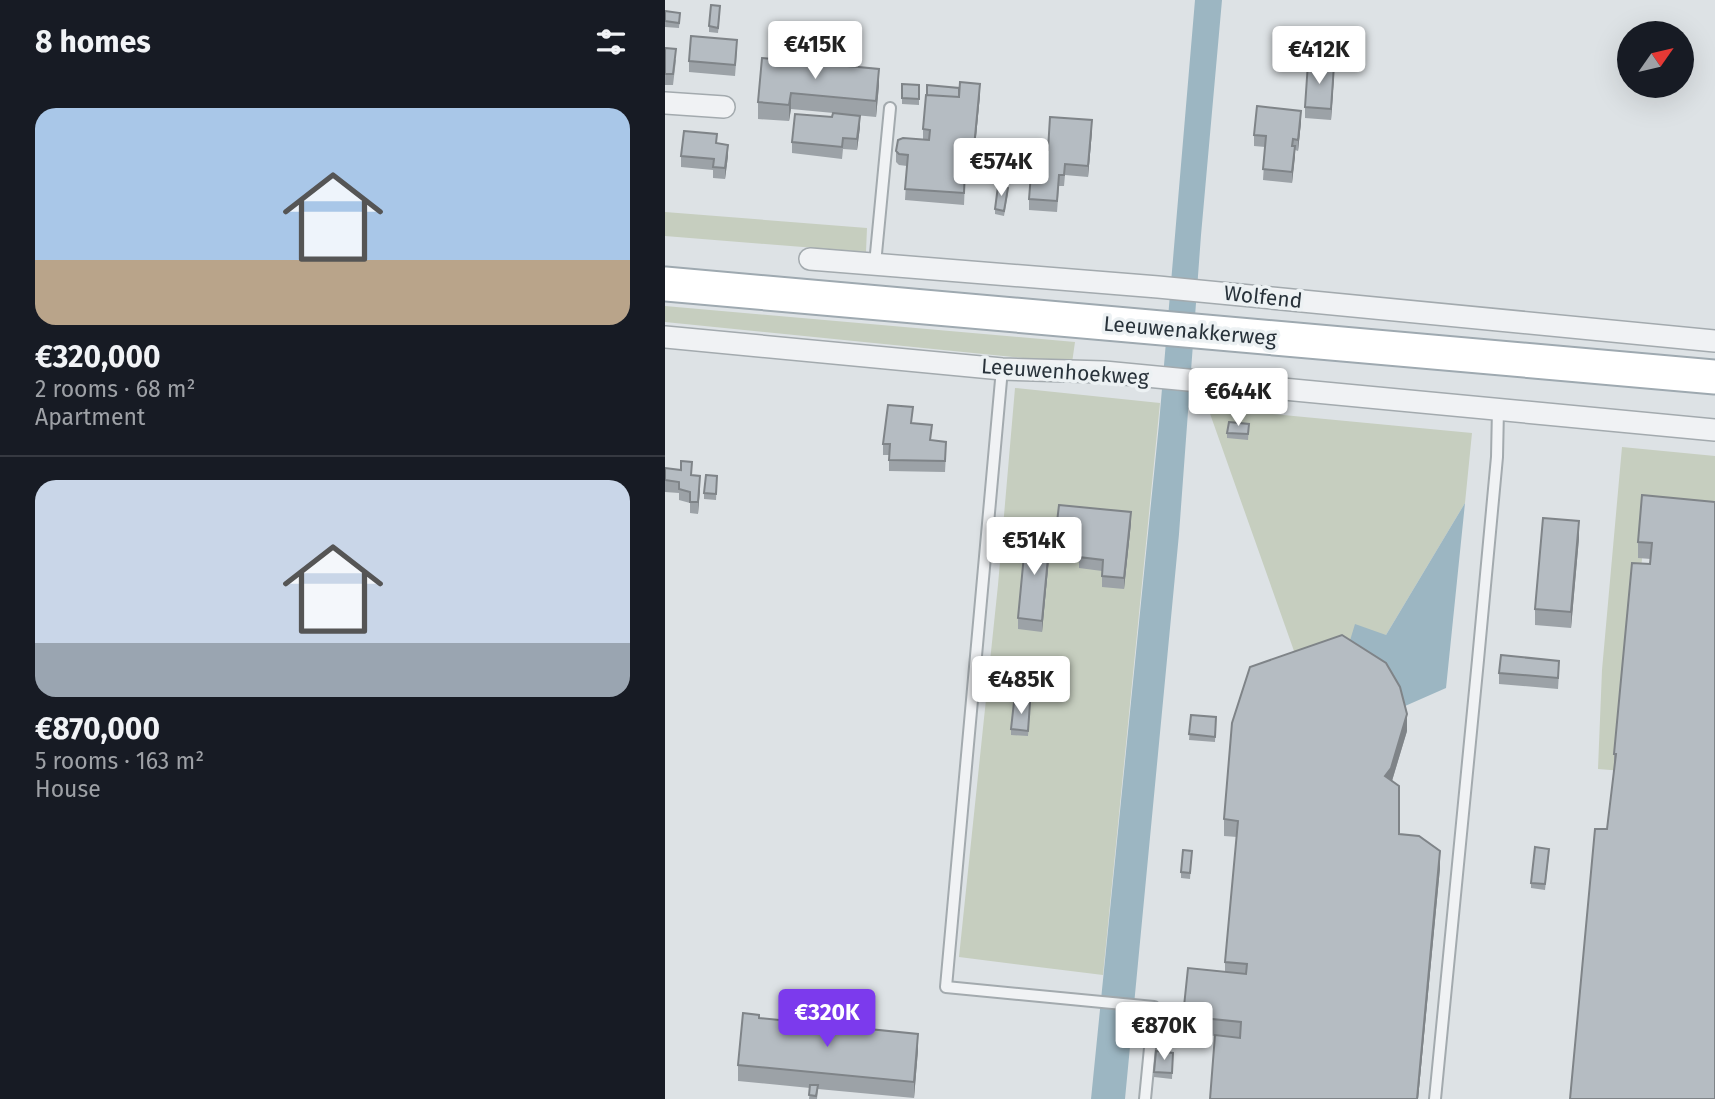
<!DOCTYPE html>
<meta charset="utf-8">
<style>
:root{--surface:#171b24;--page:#242831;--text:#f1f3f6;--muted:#9ea1a6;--line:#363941;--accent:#7c3aed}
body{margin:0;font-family:"Fira Sans",sans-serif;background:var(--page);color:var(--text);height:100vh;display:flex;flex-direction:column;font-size:26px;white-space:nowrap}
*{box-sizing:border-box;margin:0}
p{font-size:23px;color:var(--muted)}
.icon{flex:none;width:38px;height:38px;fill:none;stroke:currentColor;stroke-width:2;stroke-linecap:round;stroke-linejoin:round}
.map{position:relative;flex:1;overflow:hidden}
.details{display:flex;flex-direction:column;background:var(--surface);width:665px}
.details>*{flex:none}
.needle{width:46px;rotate:56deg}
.controls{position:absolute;left:952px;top:21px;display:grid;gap:14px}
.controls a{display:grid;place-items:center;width:77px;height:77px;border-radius:50%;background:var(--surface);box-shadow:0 7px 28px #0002;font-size:35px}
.price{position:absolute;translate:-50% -60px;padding:0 16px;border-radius:7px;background:#fff;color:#222;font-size:23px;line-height:46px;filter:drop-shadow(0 2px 4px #0008)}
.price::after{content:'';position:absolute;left:50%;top:42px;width:21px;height:16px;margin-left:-10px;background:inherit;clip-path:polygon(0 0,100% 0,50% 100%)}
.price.selected{background:var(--accent);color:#fff}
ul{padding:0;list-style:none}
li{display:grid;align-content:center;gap:14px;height:371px;padding:0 35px}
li+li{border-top:2px solid var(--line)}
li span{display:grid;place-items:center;height:217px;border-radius:21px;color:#555}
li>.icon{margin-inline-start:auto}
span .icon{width:126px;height:126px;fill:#fffc;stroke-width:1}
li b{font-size:30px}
h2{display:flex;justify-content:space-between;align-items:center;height:84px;padding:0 35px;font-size:30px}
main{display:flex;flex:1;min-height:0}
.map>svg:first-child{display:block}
.green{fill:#c6cebf}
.water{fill:#9cb6c2}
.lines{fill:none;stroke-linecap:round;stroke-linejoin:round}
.service-casing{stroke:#a3aaae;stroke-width:14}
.minor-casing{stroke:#a3aaae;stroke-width:24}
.primary-casing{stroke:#9ea9b0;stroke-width:37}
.service{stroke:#f0f2f4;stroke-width:10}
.minor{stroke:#f0f2f4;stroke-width:21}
.primary{stroke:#fff;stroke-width:33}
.wall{fill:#9ca2a7}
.shaded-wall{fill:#7f8488}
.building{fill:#b5bcc2;stroke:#7f8488;stroke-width:2}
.labels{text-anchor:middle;stroke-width:7;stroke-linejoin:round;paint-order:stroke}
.street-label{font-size:21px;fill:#28323a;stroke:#ecf1f3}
</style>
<main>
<section class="details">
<h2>8 homes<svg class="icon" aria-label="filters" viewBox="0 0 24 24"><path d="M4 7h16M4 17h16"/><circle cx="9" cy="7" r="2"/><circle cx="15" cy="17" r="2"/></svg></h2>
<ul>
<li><span style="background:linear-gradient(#a9c7e8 70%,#b9a48a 0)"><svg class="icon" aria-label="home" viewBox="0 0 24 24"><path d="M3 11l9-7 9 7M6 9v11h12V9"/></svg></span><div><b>€320,000</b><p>2 rooms · 68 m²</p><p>Apartment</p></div></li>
<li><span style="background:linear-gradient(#c9d6e8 75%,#9aa5b1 0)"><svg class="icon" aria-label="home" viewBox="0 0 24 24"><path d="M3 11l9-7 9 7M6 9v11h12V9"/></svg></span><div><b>€870,000</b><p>5 rooms · 163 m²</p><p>House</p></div></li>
</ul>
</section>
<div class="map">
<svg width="1050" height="1099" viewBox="0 0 1050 1099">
<rect width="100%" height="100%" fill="#dde2e5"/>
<path class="green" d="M0,212L202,228L201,252L0,236Z
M0,306L410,342L407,363L0,322Z
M350,388L495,403L438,975L294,957L333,585Z
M543,408L807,433L800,503L721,635L677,667L635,668Z
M957,447L1050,456V509L982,503L958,771L933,769L937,670Z"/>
<path class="water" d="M530,0H557L536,235L514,534L460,1099H426L494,424Z
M800,503L781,688L731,710L677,667L690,624L721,635Z"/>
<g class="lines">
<defs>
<path id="service" d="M210,264L225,108
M337,369L281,987L489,1007L480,1099
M770,1099L813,660L832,457L833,409"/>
<path id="minor" d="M0,103L59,107
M145,259L493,287L1050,341
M0,337L337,369L439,372L1050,430"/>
<path id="primary" d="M0,284L1050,377"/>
</defs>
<use href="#service" class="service-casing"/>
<use href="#minor" class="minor-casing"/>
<use href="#primary" class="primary-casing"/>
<use href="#service" class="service"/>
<use href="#minor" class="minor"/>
<use href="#primary" class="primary"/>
</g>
<path class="wall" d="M0,11L15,13L14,28L0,27Z
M55,12L53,33L44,32V26Z
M0,48L11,60L8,85H0Z
M72,51L70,76L24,72V61Z
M97,58L214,85L211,117L126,109L124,121L93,119V102Z
M669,76L666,120L640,118V107Z
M237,84L254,85V105L237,104Z
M315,95L309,158L301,157L299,205L240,200L242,166L234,165L231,162V151L258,139V129Z
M636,122L633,151L630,150L627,183L598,180L600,147L589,146V135Z
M195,127L192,150L178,149L177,159L127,153V142Z
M427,131L423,177L400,175L399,186H394L392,212L364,210V199L383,150Z
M52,143L63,156L60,179L48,178V170L16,167V156Z
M343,193L339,216L330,214V209Z
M247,423L281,453L280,472L224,471V455H218V444Z
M584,424L583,440L562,438V433Z
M0,468L27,475L35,487L33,514L25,513V503L14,500V493L0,492Z
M52,476L51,500L39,499V493Z
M1050,502L942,829L949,770V754L985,564L986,559L973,558V542Z
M466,523L459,589L437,587V571L414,568V552L390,550V539Z
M914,538L906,628L870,625V609Z
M385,548L377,632L353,629V618Z
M894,672L893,689L834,684V673Z
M365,709L363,736L346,735V729Z
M526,715L551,717L550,742L524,740Z
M742,731L727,781L734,834L775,868L753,1099L550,1036L518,1033V1016L560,972V962L572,837L559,836V819Z
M527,851L525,879L516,878V872Z
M884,854L880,890L866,888V883Z
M94,1019L253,1050L249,1098L153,1089L152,1099H144L145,1088L73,1081V1065Z
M508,1053L507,1079L489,1077V1072Z"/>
<path class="shaded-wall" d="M669,65V76L666,120V109Z
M214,69V85L211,117V101Z
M315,84V95L309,158V147Z
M126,93V109L124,121V105Z
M636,111V122L633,151V140Z
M195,116V127L192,150V139Z
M427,120V131L423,177V166Z
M63,145V156L60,179V168Z
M630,146V157L627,183V172Z
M35,476V487L33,514V502Z
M466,512V523L459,589V578Z
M914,521V538L906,628V612Z
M385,536V548L377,632V621Z
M742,714V731L726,784L720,776Z
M775,851V868L753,1099H752Z
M253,1034V1050L249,1098V1082Z"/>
<path class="building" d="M46,5L55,6L53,28L44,26Z
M0,11L15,13L14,23L0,21Z
M26,36L72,40L70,65L24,61Z
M0,48L11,49L8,74H0Z
M97,58L214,69L211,101L126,93L124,105L93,102Z
M643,63L669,65L666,109L640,107Z
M295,82L315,84L309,147L301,146L299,193L240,189L243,155L234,154L231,151L233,140L238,138L264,140L265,130L258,129L261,95L294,97Z
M237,84L254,85V99L237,98Z
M262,85L294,88V97L262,95Z
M592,106L636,111L633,140L628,139L627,146H630L627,172L598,169L601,136L589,135Z
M168,113L195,116L192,139L178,138L177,147L127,142L130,114L167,117Z
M385,117L427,120L423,166L400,164L399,175H394L392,201L364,199L368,149L383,150Z
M19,131L52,134L51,143L63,145L60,168L48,167L49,159L16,156Z
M333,186L343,188L339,211L330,209Z
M223,405L248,407L246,423L267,425L265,440L281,442L280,461L224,460L225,444H218Z
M564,422L584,424L583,434L562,433Z
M16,461L27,462L26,475L35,476L33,502H25V492L14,489V482L0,480V468L16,470Z
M41,475L52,476L51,494L39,493Z
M977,495L1050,502V1099H905L930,829H942L951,754H949L967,563L985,564L987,543L973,542Z
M394,505L466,512L459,578L437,576L438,560L414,557L415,542L390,539Z
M878,518L914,521L906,612L870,609Z
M361,534L385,536L377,621L353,618Z
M677,635L721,663L735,687L742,714L726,768L720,776L734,786V834L754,836L775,851L752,1099H545L550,1035L575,1038L576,1022L518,1016L523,968L581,974L582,964L560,962L573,821L559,819L567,723L585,667Z
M836,655L894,661L893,678L834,673Z
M349,702L365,703L363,731L346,729Z
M526,715L551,717L550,737L524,734Z
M870,847L884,849L880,884L866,883Z
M518,850L527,851L525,873L516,872Z
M78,1013L94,1015V1018L253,1034L249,1082L73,1065Z
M491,1051L508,1053L507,1073L489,1072Z
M145,1085H153L151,1096L144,1095Z"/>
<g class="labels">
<g class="street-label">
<text transform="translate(598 297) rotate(6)" y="7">Wolfend</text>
<text transform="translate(525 331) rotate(5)" y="7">Leeuwenakkerweg</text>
<text transform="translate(400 372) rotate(4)" y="7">Leeuwenhoekweg</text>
</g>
</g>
</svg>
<div class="controls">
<a><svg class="needle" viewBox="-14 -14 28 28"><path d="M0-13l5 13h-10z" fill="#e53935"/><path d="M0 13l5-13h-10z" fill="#9ea1a6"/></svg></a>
</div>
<b class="price" style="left:150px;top:81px">€415K</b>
<b class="price" style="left:654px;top:86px">€412K</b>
<b class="price" style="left:336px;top:198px">€574K</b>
<b class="price" style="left:573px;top:428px">€644K</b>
<b class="price" style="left:369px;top:577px">€514K</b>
<b class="price" style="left:356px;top:716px">€485K</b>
<b class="price selected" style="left:162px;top:1049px">€320K</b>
<b class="price" style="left:499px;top:1062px">€870K</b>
</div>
</main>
